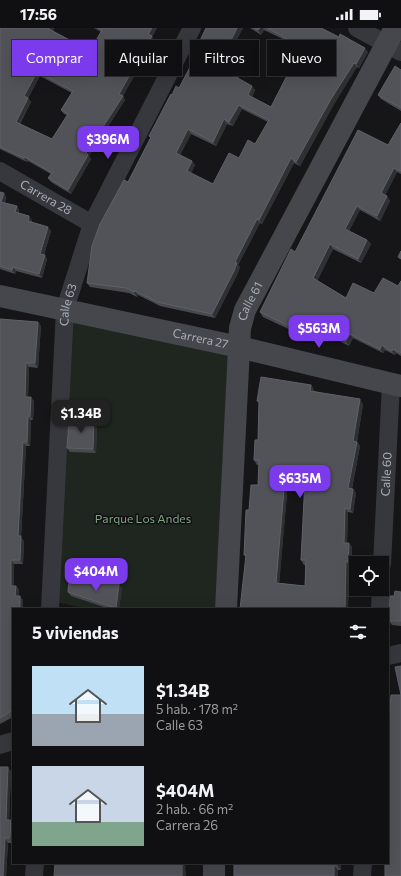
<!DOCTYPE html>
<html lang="es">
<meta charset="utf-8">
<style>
:root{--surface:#101012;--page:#1e1e20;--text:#f1f3f6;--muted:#9c9d9f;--line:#303032;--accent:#7c3aed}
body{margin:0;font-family:Commissioner,sans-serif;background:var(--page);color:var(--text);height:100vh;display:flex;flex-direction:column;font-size:15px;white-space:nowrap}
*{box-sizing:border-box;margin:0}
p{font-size:13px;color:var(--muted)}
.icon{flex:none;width:22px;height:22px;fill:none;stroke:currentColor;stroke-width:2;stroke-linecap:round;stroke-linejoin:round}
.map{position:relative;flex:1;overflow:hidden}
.sheet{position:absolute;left:12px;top:580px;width:377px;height:256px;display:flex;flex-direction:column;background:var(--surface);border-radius:0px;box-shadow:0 4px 16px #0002,0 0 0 1px var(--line)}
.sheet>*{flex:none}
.top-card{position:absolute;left:12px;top:12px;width:377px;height:36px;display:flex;gap:8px}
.buttons{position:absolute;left:349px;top:528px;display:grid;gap:8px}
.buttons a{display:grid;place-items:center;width:40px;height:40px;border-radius:0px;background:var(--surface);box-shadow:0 4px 16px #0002,0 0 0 1px var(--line);font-size:20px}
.price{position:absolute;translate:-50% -34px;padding:0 9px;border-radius:8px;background:var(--accent);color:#fff;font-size:13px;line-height:26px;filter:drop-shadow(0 1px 2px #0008)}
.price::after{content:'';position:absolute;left:50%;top:24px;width:12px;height:9px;margin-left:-6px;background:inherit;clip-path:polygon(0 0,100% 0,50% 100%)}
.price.selected{background:#222;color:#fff}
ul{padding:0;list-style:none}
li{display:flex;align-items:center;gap:12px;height:100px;padding:0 20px}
li span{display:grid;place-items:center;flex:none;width:112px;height:80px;border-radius:0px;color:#555}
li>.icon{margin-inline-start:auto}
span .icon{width:48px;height:48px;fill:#fffc;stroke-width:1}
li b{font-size:17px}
h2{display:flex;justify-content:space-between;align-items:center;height:48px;padding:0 20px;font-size:17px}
.chip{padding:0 14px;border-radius:0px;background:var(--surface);box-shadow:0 4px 16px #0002,0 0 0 1px var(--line);font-size:14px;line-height:36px}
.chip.selected{background:var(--accent);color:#fff}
.status{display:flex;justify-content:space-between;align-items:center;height:28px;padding:0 20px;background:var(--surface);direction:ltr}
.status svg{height:11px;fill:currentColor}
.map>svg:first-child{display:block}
.green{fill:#1e261f}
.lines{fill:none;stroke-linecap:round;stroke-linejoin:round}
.street{stroke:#37383d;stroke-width:18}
.secondary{stroke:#45474d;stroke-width:22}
.wall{fill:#47494d;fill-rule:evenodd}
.shaded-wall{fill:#2f3033}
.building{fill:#525359;stroke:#5f6168;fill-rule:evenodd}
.labels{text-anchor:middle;stroke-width:3;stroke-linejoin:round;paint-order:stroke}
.street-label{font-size:12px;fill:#a8adb8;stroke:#111113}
.park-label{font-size:12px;fill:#7fa381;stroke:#111113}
</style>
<div class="status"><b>17:56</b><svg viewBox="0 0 49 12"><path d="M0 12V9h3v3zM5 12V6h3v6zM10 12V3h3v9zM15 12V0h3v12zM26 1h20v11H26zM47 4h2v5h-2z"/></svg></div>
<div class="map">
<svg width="401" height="848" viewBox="0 0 401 848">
<rect width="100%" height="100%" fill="#161618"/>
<path class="green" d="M71,292L233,329L221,581H88L56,574Z"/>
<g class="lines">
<g class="street">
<path d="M357,0L401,24"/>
<path id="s1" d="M0,143L92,196"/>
<path id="s2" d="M382,536L391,356"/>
<path id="s3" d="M50,581L65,281L92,196L192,0"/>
<path d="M380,581L381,561"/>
<path d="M388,628L401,625"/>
<path d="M0,717L13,713"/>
<path d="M34,848L35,835"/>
<path d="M362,848L363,835"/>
</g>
<g class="secondary">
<path id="s4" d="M0,268L239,319L401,358"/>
<path id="s5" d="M226,581L240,300L245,282L395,0"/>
<path d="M214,848V835"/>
</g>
</g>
<path class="wall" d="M0,0H54L53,3L90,23L101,4L94,0H157L152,9L154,12L123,68L125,72L89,128L91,131L71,166L51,154L48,150L51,146L28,133L27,134L0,121ZM40,48L72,65L61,82L64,86L67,87L52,111L20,96L31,74L28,70Z
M243,0L232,20L245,27L248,31L238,51L255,62L252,69L271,79L295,32L283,25L280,20L285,12L264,2L261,7L250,0H321L368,24L359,40L357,39L334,76L300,138L294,135L262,196L260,195L238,237L240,239L237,247L215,290L160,278L138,267L137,269L129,265L90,259L87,255L128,154L151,111L149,108L172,67L179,60L198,24L196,21ZM242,81L268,94L255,116L239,130L213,156L191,145L195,137L192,133L180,127L191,106L216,118L227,96L233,98Z
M401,42V83L381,71L378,67Z
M401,95V146L397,144L385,167L387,168L390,173L380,193L360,182L349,203L367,212L371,216L361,235L333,221L317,253L346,270L374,265L398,258L401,253V328L396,325L395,327L385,322L383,325L353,310L349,318L328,307L325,313L303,302L301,307L263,289L260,284L295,224L388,117Z
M0,164L6,169L5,175L17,178L19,182V185L32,192V194L51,203L44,227L47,231L42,250L16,243L15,246L0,241Z
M0,291L38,294L41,298L38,340L29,339L28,369L34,373L33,392H31L30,418H26L21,510L24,513L23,536H14V558H16L19,562L18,568L23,572L13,581V689L0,696Z
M311,357L314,362V363L363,376L357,414L360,418L352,461H353L356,465L353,485L348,484L347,515L352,519L351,538H349L348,581H240L246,529L244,527L249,482L258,457L259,437H257L254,432L258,412L259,375L257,373ZM288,454L305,455L301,532L304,537H305V558L279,555Z
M97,396L96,425L70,424L67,420Z
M122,560L119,581H110L71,568L68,564Z
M401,564V598L392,597L389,593L394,568Z
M8,739L11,744L9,792H11L13,795V815H8L6,848H0Z
M234,835H341V842H338Z"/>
<path class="shaded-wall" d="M49,0H54L51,5L49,1Z
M152,0H157L152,9L154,12L123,68L125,72L89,128L91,131L71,166L68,162L86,125L119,66Z
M237,0H243L231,23L228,18Z
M260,0H263L264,2L261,7L258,2Z
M365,20L368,24L359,40L356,36Z
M245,27L248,31L237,53L234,48Z
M354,35L357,39L334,76L300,138L296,134L331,71Z
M37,44L40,48L28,70L31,74L18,98L16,94L24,68Z
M252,58L255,62L251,71L248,67Z
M239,77L242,81L233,98L229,94Z
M224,91L227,96L216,118L213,114Z
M188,101L191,106L179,129L176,125Z
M25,129L28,133L27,134L24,130Z
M291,130L294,135L262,196L259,192Z
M192,133L195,137L190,147L187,143Z
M394,140L397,144L384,170L381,165Z
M4,165L6,169L4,178L1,174Z
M387,168L390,173L380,193L377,188Z
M17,178L19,182L18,188L15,184Z
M357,178L360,182L348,205L345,201Z
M29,188L32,192L31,197L28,193Z
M257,191L260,195L238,237L240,239L237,247L215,290L212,286L235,234Z
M48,199L51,203L43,230L40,226Z
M367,212L371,216L361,235L358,231Z
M330,216L333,221L316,255L313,250Z
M45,227L47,231L42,250L39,246Z
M13,239L16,243L15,246L12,242Z
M135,263L138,267L137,269L134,264Z
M38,294L41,298L38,340L35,335Z
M300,297L303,302L301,307L297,302Z
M325,302L328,307L325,313L321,308Z
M350,306L353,310L349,318L346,313Z
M382,317L385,322L383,325L380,321Z
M393,321L396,325L395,327L392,323Z
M26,335L29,339L28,373L25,369Z
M311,357L314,362L313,367L310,363Z
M31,369L34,373L33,392L30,388Z
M360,371L363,376L357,414L360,418L351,465L348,460L353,413Z
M28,388L31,392L30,418L27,414Z
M94,392L97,396L96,425L93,421Z
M23,414L26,418L21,510L24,513L23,536L20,532L18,508Z
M285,450L288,454L279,559L276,555Z
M353,461L356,465L353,485L350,481Z
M345,480L348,484L347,519L344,515Z
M349,515L352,519L351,538L348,534Z
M11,532L14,536V562L11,558Z
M346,533L349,538L348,581H345Z
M119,556L122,560L119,581H117L116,580Z
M16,558L19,562L18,572L15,568Z
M20,568L23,572V581H20Z
M12,626L13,628V657L11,654Z
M8,739L11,744L9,797L6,792Z
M11,792L13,795V814L10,810Z
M5,810L8,815L6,848H3Z
M182,835H185L186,848H182Z
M337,835H341V842L337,837Z
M334,837L338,842V848H334Z"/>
<path class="building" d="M0,0H49V1L90,23L102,2L98,0H152L148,6L152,8L119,66L123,68L86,125L88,127L68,162L48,150L52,145L25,129L24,130L0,119ZM37,44L73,63L61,82L68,86L52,111L16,94L28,70L24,68Z
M206,0H237L228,18L245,27L234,48L252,58L248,67L271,79L296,30L280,20L286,10L267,0H321L339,9L340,6L365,20L356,36L354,35L331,71L296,134L291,130L259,192L257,191L235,234L237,235L234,243L212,286L157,274L135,263L134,264L126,260L87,255L92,218L100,196L124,152L128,154L151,109L149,108L171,66L172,67L176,58L179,60L199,22L196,21ZM239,77L269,92L255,116L248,112L239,130L229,125L213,156L187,143L192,133L176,125L188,101L213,114L224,91L229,94Z
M254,0H260L258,2Z
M395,38L401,42V80L378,67Z
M401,95V143L394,140L381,165L387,168L377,188L357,178L345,201L367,212L358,231L330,216L313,250L346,270L353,255L374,265L383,250L398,258L401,253V325L393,321L392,323L382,317L380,321L350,306L346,313L325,302L321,308L300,297L297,302L260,284L291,221L295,224L358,102L388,117Z
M0,164L4,165L1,174L17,178L15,184L29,188L28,193L48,199L40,226L45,227L39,246L13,239L12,242L0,238Z
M401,223V231L398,229Z
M0,291L38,294L35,335H26L25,369H31L30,388H28L27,414H23L18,508H21L20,532H11V558H16L15,568H20V581H13V626H12L11,654H13V682L0,690Z
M261,349L311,357L310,363L360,371L353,413L357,414L348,460L353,461L350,481L345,480L344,515H349L348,534L346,533L345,581H240L246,527H244L246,482H249L251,457H258L259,432H254L255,412H258L259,373H257ZM285,450L305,451L301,532H306L305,558L276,555Z
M69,391L94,392L93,421L67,420Z
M69,552L119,556L116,580L68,564Z
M395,563L401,564V593H389L390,568H394Z
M401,638V848H385V835H388V707L391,667H401L395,639Z
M0,739H8L6,792H11L10,810H5L3,848H0Z
M55,835H182V848H54Z
M234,835H337V837H334V848H234Z"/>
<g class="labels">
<g class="street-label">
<text dy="4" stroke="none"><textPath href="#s1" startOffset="53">Carrera 28</textPath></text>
<text dy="4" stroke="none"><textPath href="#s5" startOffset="310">Calle 61</textPath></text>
<text dy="4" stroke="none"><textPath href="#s3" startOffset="305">Calle 63</textPath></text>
<text dy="4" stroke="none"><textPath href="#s4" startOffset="205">Carrera 27</textPath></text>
<text dy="4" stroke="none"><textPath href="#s2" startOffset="90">Calle 60</textPath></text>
</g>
<g class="park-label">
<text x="143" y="495">Parque Los Andes</text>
</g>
</g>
</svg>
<div class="buttons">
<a><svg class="icon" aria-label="locate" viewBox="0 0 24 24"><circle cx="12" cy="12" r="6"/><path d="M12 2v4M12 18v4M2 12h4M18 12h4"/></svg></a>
</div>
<b class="price" style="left:108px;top:132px">$396M</b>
<b class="price" style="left:319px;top:321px">$563M</b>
<b class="price selected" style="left:81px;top:406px">$1.34B</b>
<b class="price" style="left:300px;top:471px">$635M</b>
<b class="price" style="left:96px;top:564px">$404M</b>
<div class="top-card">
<a class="chip selected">Comprar</a>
<a class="chip">Alquilar</a>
<a class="chip">Filtros</a>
<a class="chip">Nuevo</a>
</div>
<section class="sheet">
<h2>5 viviendas<svg class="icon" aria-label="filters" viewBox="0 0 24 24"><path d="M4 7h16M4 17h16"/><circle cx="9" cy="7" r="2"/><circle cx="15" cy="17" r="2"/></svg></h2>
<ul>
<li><span style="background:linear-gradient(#bfe0f5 60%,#9aa5b1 0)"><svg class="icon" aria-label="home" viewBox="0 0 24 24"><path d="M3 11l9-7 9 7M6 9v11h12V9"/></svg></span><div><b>$1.34B</b><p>5 hab. · 178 m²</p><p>Calle 63</p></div></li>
<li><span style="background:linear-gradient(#c9d6e8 70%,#7fa58c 0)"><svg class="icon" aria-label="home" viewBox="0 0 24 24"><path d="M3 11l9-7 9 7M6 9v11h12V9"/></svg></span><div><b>$404M</b><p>2 hab. · 66 m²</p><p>Carrera 26</p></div></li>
</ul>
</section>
</div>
